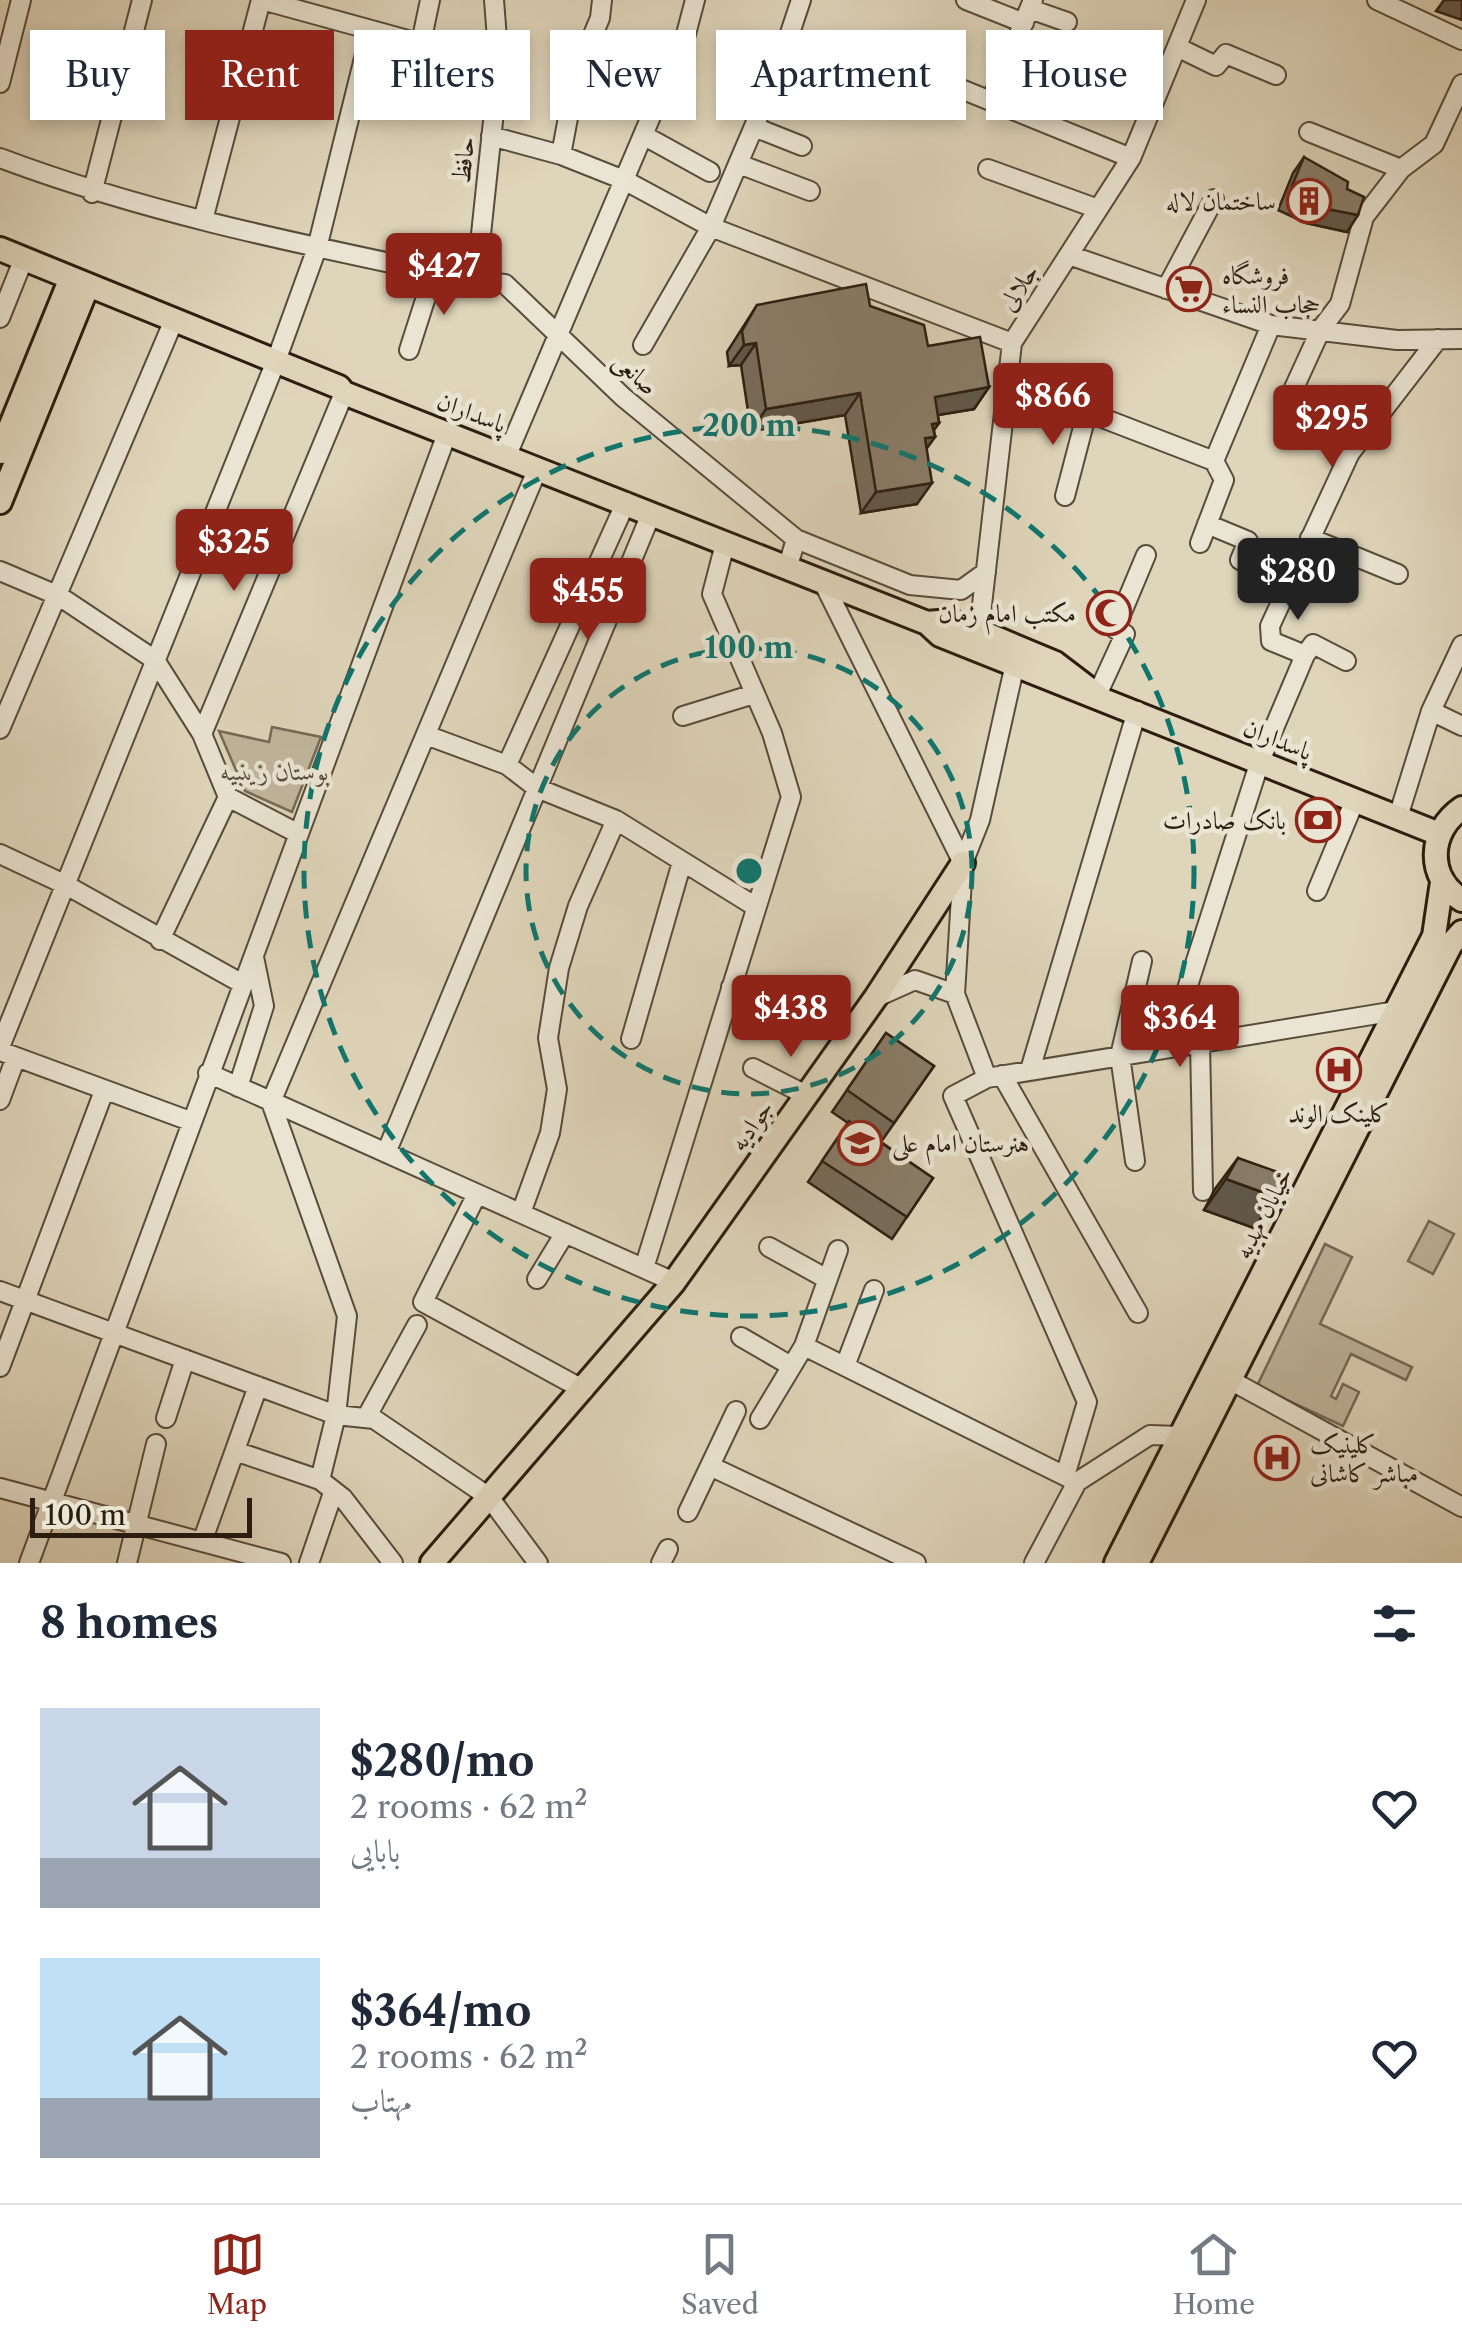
<!DOCTYPE html>
<meta charset="utf-8">
<style>
:root{--surface:#fff;--page:#f6f6f7;--text:#1f2937;--muted:#747a83;--line:#e0e1e3;--accent:#8f2418}
body{margin:0;font-family:"Libre Caslon Text",Amiri,serif;background:var(--page);color:var(--text);height:100vh;display:flex;flex-direction:column;font-size:38px;white-space:nowrap}
*{box-sizing:border-box;margin:0}
p{font-size:32px;color:var(--muted)}
.icon{flex:none;width:55px;height:55px;fill:none;stroke:currentColor;stroke-width:2;stroke-linecap:round;stroke-linejoin:round}
.map{position:relative;height:1563px;overflow:hidden}
.panel{display:flex;flex-direction:column;background:var(--surface);flex:1}
.panel>*{flex:none}
.top-card{position:absolute;left:30px;top:30px;width:1402px;height:90px;display:flex;gap:20px}
.scale{position:absolute;left:30px;bottom:25px;width:222px;box-sizing:border-box;padding-left:10px;border:5px solid #2b1e11;border-top:0;font-size:28px;line-height:35px;white-space:nowrap;color:#2b1e11;-webkit-text-stroke:8px #eae4d2;paint-order:stroke}
.price{position:absolute;translate:-50% -85px;padding:0 22px;border-radius:10px;background:var(--accent);color:#fff;font-size:32px;line-height:65px;filter:drop-shadow(0 2px 5px #0008)}
.price::after{content:'';position:absolute;left:50%;top:60px;width:30px;height:22px;margin-left:-15px;background:inherit;clip-path:polygon(0 0,100% 0,50% 100%)}
.price.active{background:#222;color:#fff}
ul{padding:0;list-style:none}
li{display:flex;align-items:center;gap:30px;height:250px;padding:0 40px}
li span{display:grid;place-items:center;flex:none;width:280px;height:200px;border-radius:0px;color:#555}
li>.icon{margin-inline-start:auto}
span .icon{width:120px;height:120px;fill:#fffc;stroke-width:1}
li b{font-size:42px}
h2{display:flex;justify-content:space-between;align-items:center;height:120px;padding:0 40px;font-size:42px}
.pill{padding:0 35px;border-radius:0px;background:var(--surface);box-shadow:0 5px 15px #0003;font-size:35px;line-height:90px}
.pill.active{background:var(--accent);color:#fff}
.tabs{display:flex;justify-content:space-around;align-items:center;height:140px;border-top:2px solid var(--line);background:var(--surface);font-size:28px;color:var(--muted)}
.tabs a{display:grid;justify-items:center;gap:5px}
.tabs .active{color:var(--accent)}
.map>svg:first-child{display:block}
.green{fill:#c0b69d;stroke:#766a57;stroke-width:2.5}
.lines{fill:none;stroke-linecap:round;stroke-linejoin:round}
.minor-casing{stroke:#584c3b;stroke-width:22}
.major-casing{stroke:#2b1e11;stroke-width:28}
.minor{stroke:#eae4d2;stroke-width:18}
.major{stroke:#dfd5ba;stroke-width:22}
.wall{fill:#766c5a;stroke:#2b1e11;stroke-width:2.5}
.shaded-wall{fill:#60584a;stroke:#2b1e11;stroke-width:2.5}
.building{fill:#897d69;stroke:#2b1e11;stroke-width:2.5}
.ring{fill:none;stroke:#0f766e;stroke-width:5;stroke-dasharray:18 12}
.labels{text-anchor:middle;stroke-width:9;stroke-linejoin:round;paint-order:stroke}
.street-label{font-size:25px;fill:#2b1e11;stroke:#eae4d2}
.poi-label{font-size:25px;fill:#2b1e11;stroke:#eae4d2;text-anchor:end}
.park-label{font-size:25px;font-style:italic;fill:#584c3b;stroke:#eae4d2}
.centre{fill:#0f766e;stroke:#eae4d2;stroke-width:5}
.ring-label{font-size:30px;text-anchor:middle;font-weight:bold;fill:#0f766e;stroke:#eae4d2;stroke-width:9;stroke-linejoin:round;paint-order:stroke}
</style>
<div class="map">
<svg width="1462" height="1563" viewBox="0 0 1462 1563">
<rect width="100%" height="100%" fill="#dfd5ba"/>
<filter id="stains"><feTurbulence type="fractalNoise" baseFrequency=".002" numOctaves="4"/><feColorMatrix values="0 0 0 0 .2 0 0 0 0 .09 0 0 0 0 .02 0 0 0 .5 -.17"/></filter>
<radialGradient id="worn" r=".72"><stop offset=".6" stop-color="#630" stop-opacity="0"/><stop offset="1" stop-color="#630" stop-opacity=".3"/></radialGradient>
<path class="green" d="M272,727L321,737L292,812L245,791L219,731L269,742Z
M1429,1221L1454,1234L1433,1274L1408,1261Z
M1325,1244L1352,1257L1320,1324L1412,1367L1406,1380L1351,1354L1331,1396L1336,1399L1343,1384L1359,1392L1343,1426L1257,1386Z"/>
<g class="lines">
<defs>
<path id="minor" d="M262,0L499,65
M494,0L499,65L476,281L505,284L623,397L796,539L787,569
M966,0L1024,23
M1377,0L1462,40
M1030,9L1067,22
M421,43L430,0
M1177,47L1216,66L1226,54L1276,75
M1011,53L1084,82
M875,54L1131,158
M776,75L834,97
M0,83L21,0
M991,101L1033,0
M754,127L802,146
M1309,132L1401,169
M643,135L710,172
M491,136L561,155L624,180L711,227L1012,343
M561,155L576,75L600,18L602,0
M0,158C154,216 315,247 476,281
M739,164L810,191
M988,169L1098,209
M92,193L142,0
M203,220L261,0
M1069,255L1271,325L1397,340L1462,339
M1166,289L1214,199
M0,318L24,258
M1438,339L1350,453L1309,428L1298,413L1294,388L1321,329L1340,304L1364,217L1401,169L1434,144L1462,84
M643,345L711,227L776,75L801,0
M409,350L434,272
M1007,388L1087,412L1214,461L1224,480L1200,543
M507,455L686,34L695,0
M1214,461L1271,325
M1065,496L1087,412
M1207,524L1248,541L1240,560L1290,581
M1310,538L1398,574
M796,539L910,585L961,590L986,572
M0,571L59,596L155,660L202,734
M824,584L963,863
M979,631L1012,343L1131,158L1196,0
M1305,655L1313,644L1346,661
M1097,695L1125,634L1115,629L1146,555
M1431,711L1462,726
M683,716L754,694
M0,729L174,320
M426,735L507,765L537,788L616,820L756,907
M507,765L626,502
M228,797L202,734L344,393
M1398,817L1431,711L1462,645
M0,854L66,885L241,983
M1317,891L1355,800
M160,940L228,797L297,833
M731,987L793,1005
M877,997L915,980L955,994
M631,1039L682,862
M1200,1043L1203,1191
M0,1047L276,361L317,248L371,30
M1168,1048L1260,761L1305,655L1271,641L1270,626L1350,453
M0,1051L190,1121
M753,1068L806,1095
M1030,1070L1137,711
M208,1073L674,1282
M1002,1075L1138,1313
M987,1078L955,994L963,863L980,820L1015,664
M238,1087L264,1006L254,957
M0,1100L16,1057
M386,1153L651,514
M1135,1161L1120,1056L1142,961
M477,1194L423,1302L584,1390
M521,1213L550,1133L557,1089L548,1038L559,968L578,906L616,820
M769,1247L827,1279
M644,1268L791,797L772,733L712,594L725,544
M537,1279L565,1233
M0,1291L336,1415L374,1419L489,1497L538,1563
M741,1337L791,1366
M804,1346L1077,1482
M845,1366L874,1290
M0,1367L104,1091
M1230,1380L1462,1507
M166,1418L185,1359
M366,1418L417,1325
M760,1419L804,1346L838,1250
M235,1451L320,1480L343,1498L393,1563
M710,1466L916,1563
M1065,1476L1087,1402L953,1096L987,1078L1396,1011
M320,1480L336,1415L347,1316L271,1102L538,468
M0,1488L281,1563
M688,1512L736,1411
M202,1542L258,1386
M29,1563L448,431
M127,1563L156,1444
M309,1563L333,1493
M661,1563L668,1549
M1034,1563L1077,1482L1150,1435L1180,1436"/>
<path id="major" d="M0,249L339,387L344,393L927,623L950,621L979,631L1055,663L1097,695
M0,452L71,278
M0,502L88,285
M927,623L940,635L1439,834
M1462,808C1428,831 1426,878 1462,900
M432,1563L674,1282L876,997L963,863
M1116,1563L1434,936L1442,882
M1137,1563L1451,944L1462,932"/>
</defs>
<use href="#minor" class="minor-casing"/>
<use href="#major" class="major-casing"/>
<use href="#minor" class="minor"/>
<use href="#major" class="major"/>
</g>
<path class="wall" d="M1304,157L1347,232L1306,223L1278,210L1293,173Z
M757,305L870,306L989,387L974,409L938,415L939,423L934,430L935,437L926,448L917,504L861,513L845,415L751,431L741,365L729,366L727,352Z
M886,1033L934,1066L881,1142L933,1178L892,1239L808,1182L848,1123L832,1112Z
M1238,1158L1276,1197L1254,1228L1204,1210L1215,1189Z"/>
<path class="shaded-wall" d="M1444,0H1462V20L1436,11Z
M1317,207L1358,215L1347,232L1306,223Z
M756,343L741,365L729,366L744,345Z
M989,387L974,409L920,418L935,397Z
M860,393L845,415L751,431L766,409Z
M939,423L928,438L935,437L920,458L910,460L932,424Z
M932,483L917,504L861,513L876,492Z
M1226,1179L1276,1197L1254,1228L1204,1210Z"/>
<path class="building" d="M1304,157L1348,182L1347,189L1364,197L1358,215L1317,207L1289,193Z
M866,284L870,306L924,325L928,346L980,337L989,387L935,397L939,423L932,424L935,437L925,438L932,483L876,492L860,393L766,409L756,343L744,345L742,331L757,305Z
M886,1033L934,1066L894,1123L847,1090Z
M849,1121L933,1178L907,1217L822,1161Z
M1238,1158L1286,1175L1276,1197L1226,1179Z"/>
<g class="ring">
<circle cx="749" cy="871" r="223"/>
<circle cx="749" cy="871" r="445"/>
</g>
<defs>
<symbol id="building-ring" viewBox="-11 -11 22 22"><circle r="9.5" fill="#eae4d2" stroke="#8f2418" stroke-width="1.5"/><path d="M-4-6H4V6H1V3H-1V6H-4ZM-2.5-4.3h1.7v1.8h-1.7ZM.8-4.3h1.7v1.8H.8ZM-2.5-1h1.7V.8h-1.7ZM.8-1h1.7V.8H.8Z" fill="#8f2418"/></symbol>
<symbol id="supermarket-ring" viewBox="-11 -11 22 22"><circle r="9.5" fill="#eae4d2" stroke="#8f2418" stroke-width="1.5"/><path d="M-6-5.5h2.5l.6 2H6L4.5 2H-2.5L-4.4-4H-6ZM-1.5 3.2a1.3 1.3 0 1 0 .1 0ZM3 3.2a1.3 1.3 0 1 0 .1 0Z" fill="#8f2418"/></symbol>
<symbol id="mosque-ring" viewBox="-11 -11 22 22"><circle r="9.5" fill="#eae4d2" stroke="#8f2418" stroke-width="1.5"/><path d="M3.5-4.9A6 6 0 1 0 3.5 4.9A5 5 0 1 1 3.5-4.9Z" fill="#8f2418"/></symbol>
<symbol id="bank-ring" viewBox="-11 -11 22 22"><circle r="9.5" fill="#eae4d2" stroke="#8f2418" stroke-width="1.5"/><path d="M-6-4H6V4H-6ZM0-2.3a2.3 2.3 0 1 0 0 4.6a2.3 2.3 0 1 0 0-4.6Z" fill="#8f2418"/></symbol>
<symbol id="hospital-ring" viewBox="-11 -11 22 22"><circle r="9.5" fill="#eae4d2" stroke="#8f2418" stroke-width="1.5"/><path d="M-5-5h3v3.5h4V-5h3V5h-3V1.5h-4V5h-3Z" fill="#8f2418"/></symbol>
<symbol id="school-ring" viewBox="-11 -11 22 22"><circle r="9.5" fill="#eae4d2" stroke="#8f2418" stroke-width="1.5"/><path d="M0-5L7-2L0 1L-7-2ZM-4 1L0 2.5L4 1V4Q0 6-4 4Z" fill="#8f2418"/></symbol>
</defs>
<g fill-rule="evenodd">
<use href="#building-ring" x="1284" y="176" width="50" height="50"/>
<use href="#supermarket-ring" x="1164" y="264" width="50" height="50"/>
<use href="#mosque-ring" x="1084" y="588" width="50" height="50"/>
<use href="#bank-ring" x="1293" y="795" width="50" height="50"/>
<use href="#hospital-ring" x="1314" y="1045" width="50" height="50"/>
<use href="#school-ring" x="835" y="1118" width="50" height="50"/>
<use href="#hospital-ring" x="1252" y="1433" width="50" height="50"/>
</g>
<g class="labels">
<g class="street-label">
<text transform="translate(463 160) rotate(-84)" y="9">حافظ</text>
<text transform="translate(1018 287) rotate(-57)" y="9">جلالی</text>
<text transform="translate(636 373) rotate(42)" y="9">صانعی</text>
<text transform="translate(472 412) rotate(21)" y="9">پاسداران</text>
<text transform="translate(1278 739) rotate(22)" y="9">پاسداران</text>
<text transform="translate(751 1125) rotate(-55)" y="9">جوادیه</text>
<text transform="translate(1263 1213) rotate(-63)" y="9">خیابان مهدیه</text>
</g>
<g class="poi-label">
<text x="1276" y="210">ساختمان لاله</text>
<text x="1222" y="284" text-anchor="start">فروشگاه<tspan x="1222" dy="29">حجاب النساء</tspan></text>
<text x="1076" y="622">مکتب امام زمان</text>
<text x="1286" y="829">بانک صادرات</text>
<text x="1339" y="1122" text-anchor="middle">کلینک الوند</text>
<text x="892" y="1152" text-anchor="start">هنرستان امام علی</text>
<text x="1310" y="1453" text-anchor="start">کلینیک<tspan x="1310" dy="29">مباشر کاشانی</tspan></text>
</g>
<g class="park-label">
<text x="275" y="780">بوستان زینبیه</text>
</g>
</g>
<circle cx="749" cy="871" r="15" class="centre"/>
<g class="ring-label">
<text x="749" y="436">200 m</text>
<text x="749" y="658">100 m</text>
</g>
<rect width="100%" height="100%" filter="url(#stains)"/>
<rect width="100%" height="100%" fill="url(#worn)"/>
</svg>
<div class="scale">100 m</div>
<b class="price" style="left:444px;top:318px">$427</b>
<b class="price" style="left:1053px;top:448px">$866</b>
<b class="price" style="left:1332px;top:470px">$295</b>
<b class="price" style="left:234px;top:594px">$325</b>
<b class="price active" style="left:1298px;top:623px">$280</b>
<b class="price" style="left:588px;top:643px">$455</b>
<b class="price" style="left:791px;top:1060px">$438</b>
<b class="price" style="left:1180px;top:1070px">$364</b>
<div class="top-card">
<a class="pill">Buy</a>
<a class="pill active">Rent</a>
<a class="pill">Filters</a>
<a class="pill">New</a>
<a class="pill">Apartment</a>
<a class="pill">House</a>
</div>
</div>
<section class="panel">
<h2>8 homes<svg class="icon" aria-label="filters" viewBox="0 0 24 24"><path d="M4 7h16M4 17h16"/><circle cx="9" cy="7" r="2"/><circle cx="15" cy="17" r="2"/></svg></h2>
<ul>
<li><span style="background:linear-gradient(#c9d6e8 75%,#9aa5b1 0)"><svg class="icon" aria-label="home" viewBox="0 0 24 24"><path d="M3 11l9-7 9 7M6 9v11h12V9"/></svg></span><div><b>$280/mo</b><p>2 rooms · 62 m²</p><p>بابایی</p></div><svg class="icon" aria-label="heart" viewBox="0 0 24 24"><path d="M12 20l-8-8c-3-5 5-10 8-4 3-6 11-1 8 4z"/></svg></li>
<li><span style="background:linear-gradient(#bfe0f5 70%,#9aa5b1 0)"><svg class="icon" aria-label="home" viewBox="0 0 24 24"><path d="M3 11l9-7 9 7M6 9v11h12V9"/></svg></span><div><b>$364/mo</b><p>2 rooms · 62 m²</p><p>مهتاب</p></div><svg class="icon" aria-label="heart" viewBox="0 0 24 24"><path d="M12 20l-8-8c-3-5 5-10 8-4 3-6 11-1 8 4z"/></svg></li>
</ul>
</section>
<nav class="tabs">
<a class="active"><svg class="icon" aria-label="map" viewBox="0 0 24 24"><path d="M3 6l6-2 6 2 6-2v14l-6 2-6-2-6 2zM9 4v14M15 6v14"/></svg>Map</a>
<a><svg class="icon" aria-label="saved" viewBox="0 0 24 24"><path d="M7 4h10v16l-5-4-5 4z"/></svg>Saved</a>
<a><svg class="icon" aria-label="home" viewBox="0 0 24 24"><path d="M3 11l9-7 9 7M6 9v11h12V9"/></svg>Home</a>
</nav>
